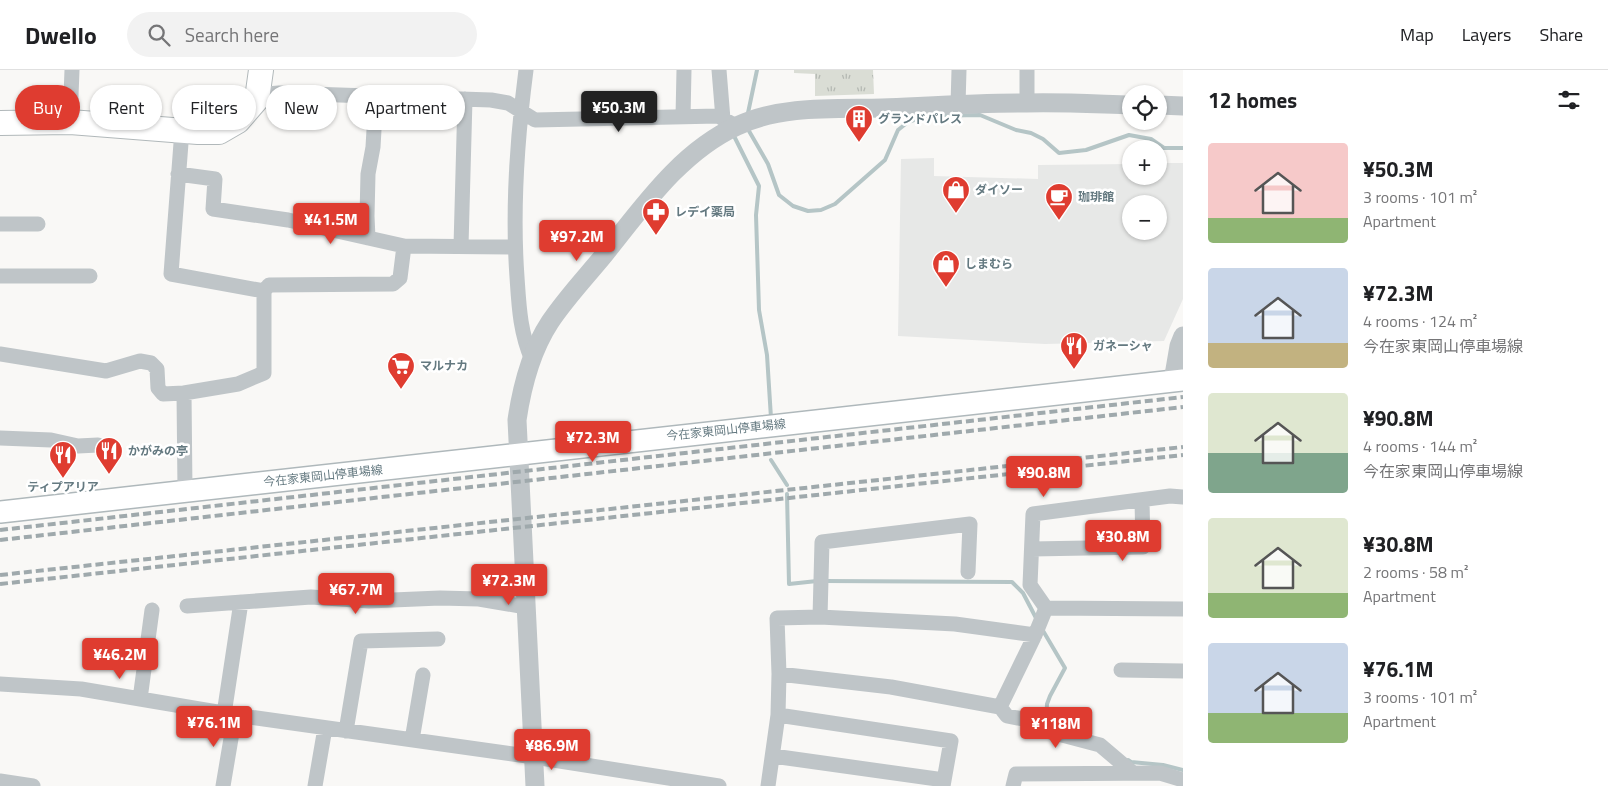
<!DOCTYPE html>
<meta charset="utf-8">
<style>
:root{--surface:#fff;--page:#f2f2f2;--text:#202124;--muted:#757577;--line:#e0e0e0;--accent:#df3c30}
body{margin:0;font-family:"Titillium Web","Noto Sans JP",sans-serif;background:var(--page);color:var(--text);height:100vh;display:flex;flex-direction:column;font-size:19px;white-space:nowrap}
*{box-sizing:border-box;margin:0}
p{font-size:16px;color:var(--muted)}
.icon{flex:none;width:28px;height:28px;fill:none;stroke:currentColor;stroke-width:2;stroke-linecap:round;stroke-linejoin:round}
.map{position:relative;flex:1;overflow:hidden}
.side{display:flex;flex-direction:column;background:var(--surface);width:425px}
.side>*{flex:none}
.top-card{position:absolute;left:15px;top:15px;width:475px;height:45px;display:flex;gap:10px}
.fabs{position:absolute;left:1122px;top:15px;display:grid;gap:10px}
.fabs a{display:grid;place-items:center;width:45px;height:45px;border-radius:50%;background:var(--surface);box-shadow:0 1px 4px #0004;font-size:25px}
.price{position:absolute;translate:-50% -42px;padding:0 11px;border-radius:5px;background:var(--accent);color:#fff;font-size:16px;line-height:32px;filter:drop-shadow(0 1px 2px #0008)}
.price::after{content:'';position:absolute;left:50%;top:30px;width:15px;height:11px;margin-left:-8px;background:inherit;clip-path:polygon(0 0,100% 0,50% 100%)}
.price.selected{background:#222;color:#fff}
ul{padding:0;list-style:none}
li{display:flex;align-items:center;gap:15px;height:125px;padding:0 25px}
li span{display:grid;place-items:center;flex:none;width:140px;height:100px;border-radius:5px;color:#555}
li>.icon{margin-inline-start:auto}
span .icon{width:60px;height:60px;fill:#fffc;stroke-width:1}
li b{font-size:21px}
h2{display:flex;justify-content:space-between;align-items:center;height:60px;padding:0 25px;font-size:21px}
.chip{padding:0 18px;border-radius:22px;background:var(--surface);box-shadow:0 1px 4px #0004;font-size:18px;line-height:45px}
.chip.selected{background:var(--accent);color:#fff}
header{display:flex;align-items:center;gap:30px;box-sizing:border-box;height:70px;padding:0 25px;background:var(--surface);border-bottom:1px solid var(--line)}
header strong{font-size:24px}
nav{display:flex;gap:28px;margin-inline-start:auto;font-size:18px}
.search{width:350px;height:45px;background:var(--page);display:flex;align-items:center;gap:12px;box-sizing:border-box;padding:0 18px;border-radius:28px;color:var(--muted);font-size:19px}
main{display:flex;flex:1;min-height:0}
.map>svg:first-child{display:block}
.built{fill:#e7e8e7;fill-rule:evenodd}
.grass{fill:url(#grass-tufts)}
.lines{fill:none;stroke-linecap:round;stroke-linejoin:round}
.stream{stroke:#b5c5c6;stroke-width:4}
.secondary-casing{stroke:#afb8bb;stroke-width:24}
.primary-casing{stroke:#b1b8ba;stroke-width:26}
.minor{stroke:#bfc5c8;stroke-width:15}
.tertiary{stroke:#bfc5c8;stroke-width:19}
.secondary{stroke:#fff;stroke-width:21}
.primary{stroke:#fff;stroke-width:24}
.rail{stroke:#9fa9ac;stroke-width:4;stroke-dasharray:8 4;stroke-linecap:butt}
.labels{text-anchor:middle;stroke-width:5;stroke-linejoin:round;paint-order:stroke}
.poi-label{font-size:12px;font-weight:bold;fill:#647980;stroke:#fff;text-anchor:start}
.street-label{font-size:12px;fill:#647980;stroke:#fff}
</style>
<header>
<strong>Dwello</strong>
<div class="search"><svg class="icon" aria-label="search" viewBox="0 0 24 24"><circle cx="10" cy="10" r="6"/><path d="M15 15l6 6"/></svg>Search here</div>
<nav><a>Map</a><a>Layers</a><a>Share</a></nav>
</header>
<main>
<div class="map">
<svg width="1183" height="716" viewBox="0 0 1183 716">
<defs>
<pattern id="grass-tufts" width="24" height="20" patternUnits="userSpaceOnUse" patternTransform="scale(1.25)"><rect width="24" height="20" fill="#daddd5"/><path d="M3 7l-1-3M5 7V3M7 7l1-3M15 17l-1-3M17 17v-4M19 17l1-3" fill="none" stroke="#b4b8b2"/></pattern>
</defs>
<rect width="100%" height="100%" fill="#f9f8f6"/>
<path class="built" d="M934,88V106L1038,109V95L1131,94V106H1159V93H1183V229L1164,271L1045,274L898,266L901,89ZM1131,134H1159V161H1131Z"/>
<path class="grass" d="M794,0H873L874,24L815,26V4L794,3Z"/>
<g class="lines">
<path class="stream" d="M748,43L757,0
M749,61L768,94L779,125L793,136L808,141L821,140L835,134L885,90L898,60L908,52L926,46L980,45L1016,60L1031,63L1043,69L1059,83L1086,80L1129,65L1151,69L1164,78H1183
M735,68L759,116L756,145L759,240L767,285L771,348
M771,390L787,415
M787,424L789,514L817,511
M824,511L1012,512L1023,523L1036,548
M1042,559L1065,598L1050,626L1047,634L1046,653L1059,657
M1128,690L1131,692L1163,695L1183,700"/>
<defs>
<path id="secondary" d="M0,442L1183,310"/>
<path id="primary" d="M0,53L70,52L198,62H219L238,51L257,29L261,0"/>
</defs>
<use href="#secondary" class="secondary-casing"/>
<use href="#primary" class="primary-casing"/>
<path class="minor" d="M526,0C517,69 512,138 517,207C519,237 520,262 532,290
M719,0L723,49
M1027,0V33
M257,29L266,24L279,23L491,30L508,33L535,50L718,46L736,56
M958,35L959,0
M683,47L684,0
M70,52L72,0
M182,60L171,204L264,221V303L238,314L184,323
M178,104L215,109L213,139L288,150L404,176L515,177
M0,154H38
M368,168L367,146L368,104L373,77L376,25
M461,176L465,29
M0,206H90
M264,221L269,215L393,214L400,208L404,176
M0,284L106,301L140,291L151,293L157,299L158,318L163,324L184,323L185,421
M0,368L51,370L78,376L98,375
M1032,479L1143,477L1142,430
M187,536L311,527L369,531L440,528L479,529L526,537
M1046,538L1183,539
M820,547L822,472L970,454L968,502
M1121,600L1183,601
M779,604L777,548L820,547L955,554L1035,565
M0,614L81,619L235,645L534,687L719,716
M140,629L152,540
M1000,637L1007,646L1023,649L1043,660L1100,675L1133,703
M224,644L241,532
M778,645L951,671L943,716
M346,661L361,571L438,569
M412,670L423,605
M773,686L944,710
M0,711L33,716
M223,716L235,645
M315,716L325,658
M768,716L778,645L779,604L891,617L1000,637L1035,565L1046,538L1030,515L1033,444L1170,426L1183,427
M1013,716L1016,704L1160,703L1183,710"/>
<path class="tertiary" d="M1159,35L1183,36
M1173,311L1179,276L1183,266
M535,716L517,350C522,316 531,281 550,252C566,228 586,207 604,185C642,138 680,82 737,56C781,35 835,39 882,38C930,36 978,33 1026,33C1061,32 1096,34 1131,35"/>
<use href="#secondary" class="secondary"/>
<use href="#primary" class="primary"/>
<path class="rail" d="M0,460L1183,327
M0,470L1183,337
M0,505L1183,377
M0,514L1183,385"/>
</g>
<defs>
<symbol id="building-pin" viewBox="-11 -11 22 30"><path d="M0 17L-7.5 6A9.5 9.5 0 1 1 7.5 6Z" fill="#df3c30" stroke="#fff"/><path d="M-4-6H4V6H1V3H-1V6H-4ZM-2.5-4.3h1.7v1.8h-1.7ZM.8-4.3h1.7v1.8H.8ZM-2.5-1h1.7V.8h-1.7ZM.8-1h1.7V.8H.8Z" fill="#fff"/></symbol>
<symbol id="shop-pin" viewBox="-11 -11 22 30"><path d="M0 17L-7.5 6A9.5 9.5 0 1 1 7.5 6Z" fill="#df3c30" stroke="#fff"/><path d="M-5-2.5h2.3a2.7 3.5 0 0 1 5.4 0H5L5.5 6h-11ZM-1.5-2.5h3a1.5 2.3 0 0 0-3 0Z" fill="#fff"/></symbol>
<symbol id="cafe-pin" viewBox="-11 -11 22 30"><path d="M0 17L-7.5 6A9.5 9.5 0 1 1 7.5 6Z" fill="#df3c30" stroke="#fff"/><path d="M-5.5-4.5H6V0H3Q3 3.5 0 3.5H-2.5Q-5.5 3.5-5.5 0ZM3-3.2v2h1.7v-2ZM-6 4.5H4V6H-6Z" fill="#fff"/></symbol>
<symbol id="pharmacy-pin" viewBox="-11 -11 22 30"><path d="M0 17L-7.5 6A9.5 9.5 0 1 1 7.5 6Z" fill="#df3c30" stroke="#fff"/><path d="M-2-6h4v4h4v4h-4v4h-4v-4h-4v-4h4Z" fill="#fff"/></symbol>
<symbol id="restaurant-pin" viewBox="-11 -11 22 30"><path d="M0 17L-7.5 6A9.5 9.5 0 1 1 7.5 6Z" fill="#df3c30" stroke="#fff"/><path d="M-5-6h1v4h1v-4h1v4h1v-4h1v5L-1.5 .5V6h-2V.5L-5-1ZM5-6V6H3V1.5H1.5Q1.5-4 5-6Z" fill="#fff"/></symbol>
<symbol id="supermarket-pin" viewBox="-11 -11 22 30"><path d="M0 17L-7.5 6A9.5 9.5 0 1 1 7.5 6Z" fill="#df3c30" stroke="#fff"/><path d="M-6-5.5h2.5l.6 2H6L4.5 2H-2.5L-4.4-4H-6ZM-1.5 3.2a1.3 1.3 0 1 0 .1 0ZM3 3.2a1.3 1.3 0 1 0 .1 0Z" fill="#fff"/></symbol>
</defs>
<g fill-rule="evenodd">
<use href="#building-pin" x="843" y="33" width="32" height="43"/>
<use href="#shop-pin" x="940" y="104" width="32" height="43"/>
<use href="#cafe-pin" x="1043" y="111" width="32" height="43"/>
<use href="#pharmacy-pin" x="640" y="126" width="32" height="43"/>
<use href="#shop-pin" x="930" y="178" width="32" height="43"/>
<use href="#restaurant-pin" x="1058" y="260" width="32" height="43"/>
<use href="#supermarket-pin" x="385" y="280" width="32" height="43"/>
<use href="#restaurant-pin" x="93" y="365" width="32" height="43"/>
<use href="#restaurant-pin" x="47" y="369" width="32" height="43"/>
</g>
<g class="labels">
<g class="poi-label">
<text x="878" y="53">グランドパレス</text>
<text x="975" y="124">ダイソー</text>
<text x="1078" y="131">珈琲館</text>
<text x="675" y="146">レデイ薬局</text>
<text x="965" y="198">しまむら</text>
<text x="1093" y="280">ガネーシャ</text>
<text x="420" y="300">マルナカ</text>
<text x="128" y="385">かがみの亭</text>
<text x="63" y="421" text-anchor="middle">ティプアリア</text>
</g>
<g class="street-label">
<text transform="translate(726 360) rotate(-6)" y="4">今在家東岡山停車場線</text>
<text transform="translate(323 406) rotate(-6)" y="4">今在家東岡山停車場線</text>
</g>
</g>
</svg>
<div class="fabs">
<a><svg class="icon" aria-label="locate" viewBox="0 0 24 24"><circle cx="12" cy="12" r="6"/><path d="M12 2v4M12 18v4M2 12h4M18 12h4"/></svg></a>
<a>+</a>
<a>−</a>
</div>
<b class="price selected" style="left:619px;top:63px">¥50.3M</b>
<b class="price" style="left:331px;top:175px">¥41.5M</b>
<b class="price" style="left:577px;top:192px">¥97.2M</b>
<b class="price" style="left:593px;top:393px">¥72.3M</b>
<b class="price" style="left:1044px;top:428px">¥90.8M</b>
<b class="price" style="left:1123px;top:492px">¥30.8M</b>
<b class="price" style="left:509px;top:536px">¥72.3M</b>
<b class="price" style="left:356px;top:545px">¥67.7M</b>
<b class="price" style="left:120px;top:610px">¥46.2M</b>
<b class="price" style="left:214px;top:678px">¥76.1M</b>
<b class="price" style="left:1056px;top:679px">¥118M</b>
<b class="price" style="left:552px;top:701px">¥86.9M</b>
<div class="top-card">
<a class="chip selected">Buy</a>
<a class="chip">Rent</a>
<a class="chip">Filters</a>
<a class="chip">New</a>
<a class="chip">Apartment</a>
</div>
</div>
<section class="side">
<h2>12 homes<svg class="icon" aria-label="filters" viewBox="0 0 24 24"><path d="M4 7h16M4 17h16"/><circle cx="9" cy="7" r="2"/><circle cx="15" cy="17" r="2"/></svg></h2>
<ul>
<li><span style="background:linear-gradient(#f6c9c9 75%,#8fb573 0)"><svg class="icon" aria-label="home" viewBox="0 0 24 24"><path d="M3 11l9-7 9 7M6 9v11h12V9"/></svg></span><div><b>¥50.3M</b><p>3 rooms · 101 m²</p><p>Apartment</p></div></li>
<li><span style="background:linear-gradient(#c9d6e8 75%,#c2b280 0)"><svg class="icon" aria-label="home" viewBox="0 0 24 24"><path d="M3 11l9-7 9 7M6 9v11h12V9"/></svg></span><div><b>¥72.3M</b><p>4 rooms · 124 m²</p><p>今在家東岡山停車場線</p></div></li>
<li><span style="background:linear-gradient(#dfe7d0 60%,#7fa58c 0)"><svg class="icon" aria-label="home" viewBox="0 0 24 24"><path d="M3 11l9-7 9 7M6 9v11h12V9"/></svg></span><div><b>¥90.8M</b><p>4 rooms · 144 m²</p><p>今在家東岡山停車場線</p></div></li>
<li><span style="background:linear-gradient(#dfe7d0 75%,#8fb573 0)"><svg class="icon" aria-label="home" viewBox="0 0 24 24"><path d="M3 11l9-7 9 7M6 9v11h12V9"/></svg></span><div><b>¥30.8M</b><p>2 rooms · 58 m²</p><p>Apartment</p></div></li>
<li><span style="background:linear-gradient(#c9d6e8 70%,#8fb573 0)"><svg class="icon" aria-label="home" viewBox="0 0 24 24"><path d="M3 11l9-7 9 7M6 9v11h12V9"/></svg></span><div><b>¥76.1M</b><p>3 rooms · 101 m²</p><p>Apartment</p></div></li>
</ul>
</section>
</main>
